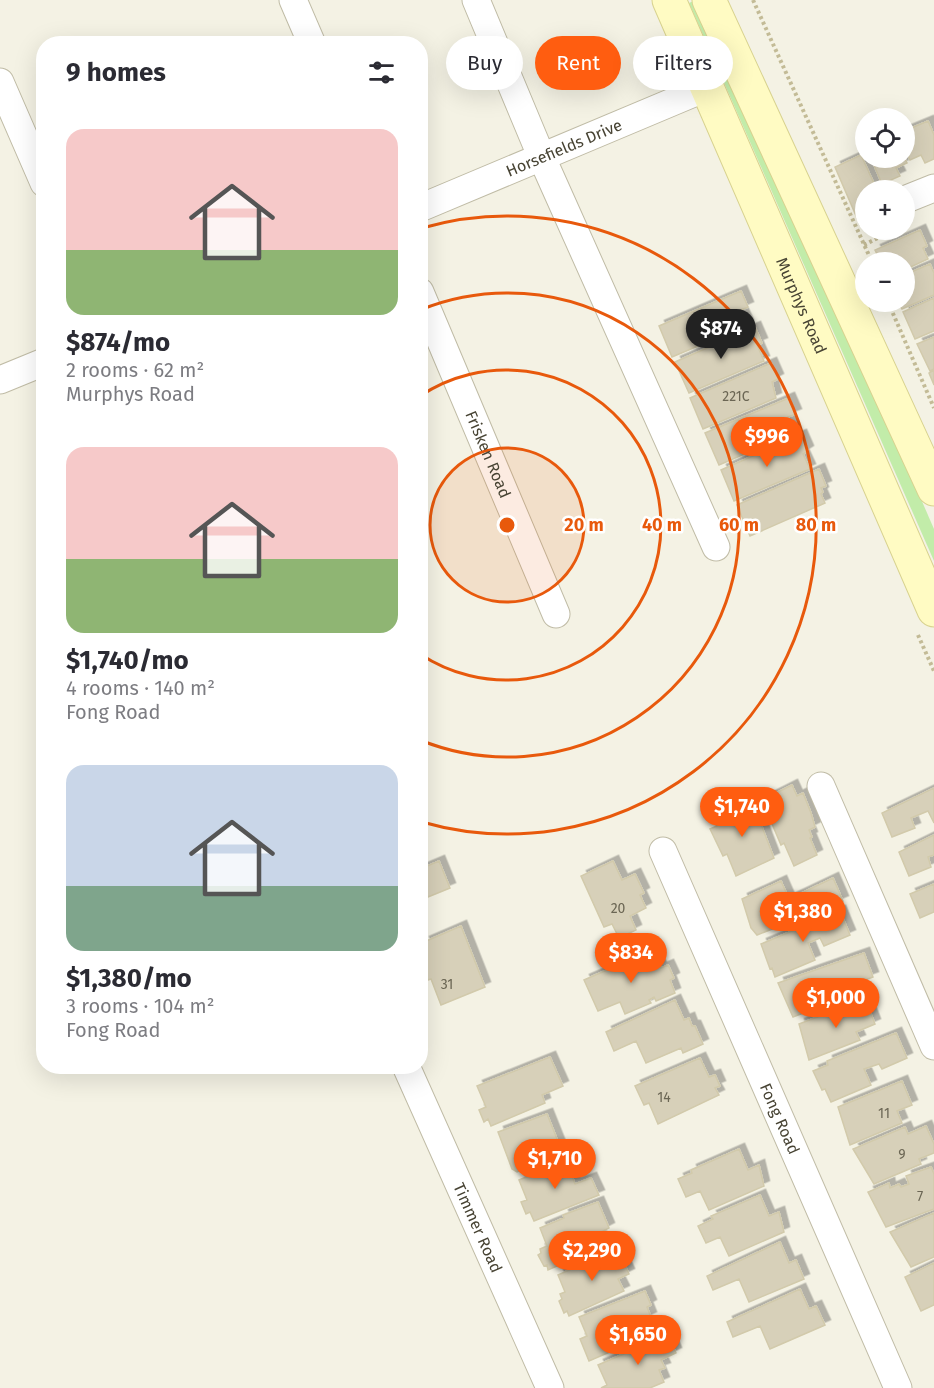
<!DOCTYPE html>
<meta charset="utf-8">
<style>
:root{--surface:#fff;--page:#f2f2f3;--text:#2b2b33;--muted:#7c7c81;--accent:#ff5d10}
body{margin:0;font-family:"Fira Sans",sans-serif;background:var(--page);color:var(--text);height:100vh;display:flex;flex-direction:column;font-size:22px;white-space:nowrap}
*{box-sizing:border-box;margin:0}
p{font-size:20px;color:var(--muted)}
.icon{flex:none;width:33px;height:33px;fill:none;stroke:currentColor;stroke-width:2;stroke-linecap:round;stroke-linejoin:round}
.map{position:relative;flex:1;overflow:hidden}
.sheet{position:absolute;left:36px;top:36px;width:392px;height:1038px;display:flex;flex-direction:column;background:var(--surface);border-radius:24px;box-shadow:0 6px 24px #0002}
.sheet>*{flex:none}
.banner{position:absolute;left:446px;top:36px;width:398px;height:54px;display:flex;gap:12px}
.tools{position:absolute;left:855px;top:108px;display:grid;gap:12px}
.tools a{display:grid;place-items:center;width:60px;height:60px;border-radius:50%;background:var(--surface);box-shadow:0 6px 24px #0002;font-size:30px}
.price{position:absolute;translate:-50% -51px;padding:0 14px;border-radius:21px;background:var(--accent);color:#fff;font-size:20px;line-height:39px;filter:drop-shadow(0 2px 3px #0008)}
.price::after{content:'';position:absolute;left:50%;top:36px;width:18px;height:14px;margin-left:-9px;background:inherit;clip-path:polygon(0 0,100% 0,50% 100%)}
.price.on{background:#222;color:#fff}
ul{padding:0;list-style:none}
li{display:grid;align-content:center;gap:12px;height:318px;padding:0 30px}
li span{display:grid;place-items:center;height:186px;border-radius:18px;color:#555}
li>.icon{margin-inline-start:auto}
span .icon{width:108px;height:108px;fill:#fffc;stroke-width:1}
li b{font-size:26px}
h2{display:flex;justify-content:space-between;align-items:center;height:72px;padding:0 30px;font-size:26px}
.tag{padding:0 21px;border-radius:27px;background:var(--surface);box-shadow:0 6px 24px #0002;font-size:21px;line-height:54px}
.tag.on{background:var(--accent);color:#fff}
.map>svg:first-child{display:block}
.grass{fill:#c2eca9}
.building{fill:#d7d0b9;stroke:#d2caab;stroke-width:1.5;filter:url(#shadow)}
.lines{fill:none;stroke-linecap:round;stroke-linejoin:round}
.street-casing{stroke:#c0bca6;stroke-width:29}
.secondary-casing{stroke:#d8d28f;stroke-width:35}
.path{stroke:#c3bb96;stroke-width:4;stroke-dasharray:3 3;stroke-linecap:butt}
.street{stroke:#fff;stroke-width:27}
.secondary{stroke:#fffbc3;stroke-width:33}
.ring{fill:none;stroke:#e8590c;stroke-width:3}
.labels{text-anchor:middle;stroke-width:5;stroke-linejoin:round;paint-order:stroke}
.number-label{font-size:14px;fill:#6b6654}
.street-label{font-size:16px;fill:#474333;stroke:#fff}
.centre{fill:#e8590c;stroke:#fff;stroke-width:3}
.ring-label{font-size:18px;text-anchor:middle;font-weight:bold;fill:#e8590c;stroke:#fff;stroke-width:5;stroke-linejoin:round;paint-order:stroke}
</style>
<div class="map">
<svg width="934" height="1388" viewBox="0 0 934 1388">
<defs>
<filter id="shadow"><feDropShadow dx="5.5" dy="-5.5" stdDeviation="0" flood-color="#0004"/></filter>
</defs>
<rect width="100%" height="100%" fill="#f4f2e4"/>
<path class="grass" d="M696,0L727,53L934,529V561L689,3Z"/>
<path class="building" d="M928,121L934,135V159L925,163L921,155L910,160L904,146V131Z
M861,155L877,190H866V223L860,225L835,167Z
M904,157L907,163L896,168L900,176L882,184L871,158Z
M920,230L927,246L923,248L928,259L904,270V262H881L875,250Z
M930,264L934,273V295L902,309L898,302H904V275Z
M741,291L748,307L741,310L748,325L672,357L659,326Z
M934,298V331L915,339L903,312Z
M755,327L762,343L757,345L764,361L689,393L675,362Z
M934,337V369L930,371L917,344Z
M771,363L778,379L772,382L776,398L703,429L690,398Z
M934,370V385L929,373Z
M789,398L796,414L788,417L794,433L719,465L705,433Z
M801,435L808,451L803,454L810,469L734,501L721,470Z
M819,469L826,486L821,488L823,492L821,494L825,503L750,536L737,505Z
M792,785L797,796L803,793L811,813L815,827L809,830L812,837L810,838L817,855L794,866L784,843L781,845L762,800Z
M934,788V823L928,811L911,818L915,828L892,837L882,813Z
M752,801L774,858L736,876L727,854L723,856L710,829L717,826L713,817Z
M934,835V855L928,857L931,867L909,876L899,852Z
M439,861L450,888L428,897L420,879V869Z
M613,861L622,880L635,874L644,893L640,895L646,908L630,916L636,930L619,938L612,924L604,927L581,876Z
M833,878L843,901L757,935L751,928L742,899L781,881L789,899Z
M934,884V912L920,918L910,894Z
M840,911L850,935L824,946L820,938L808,943L815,960L775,977L772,968L770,969L761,944Z
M461,926L485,987L441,1005L431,979L428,980L425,973H420V950L426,947L424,942Z
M651,951L661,968L668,965L674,978L670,980L675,993L656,1001L654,997L649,1000L651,1003L625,1014L620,1002L598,1011L584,980Z
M864,953L873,977L846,987L843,981L828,986L834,1001L793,1017L778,983Z
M865,999L875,1024L856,1032L860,1040L809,1060L799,1024Z
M675,1000L684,1020L689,1018L692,1026H695L703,1044L683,1053L681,1048L646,1063L636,1041L614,1051L606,1032Z
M896,1033L907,1058L882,1069L879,1064L864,1069L871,1085L831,1102L825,1089L822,1090L813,1071L828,1065L827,1061Z
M550,1057L563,1086L542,1095L545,1103L491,1126L488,1119L484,1122L479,1110L486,1107L477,1086Z
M700,1058L709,1077L715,1075L720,1086L715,1088L719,1095L658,1124L649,1103L644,1105L635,1086Z
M902,1081L912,1105L897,1111L902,1123L850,1145L838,1107Z
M547,1114L563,1154L517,1172L512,1169L498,1132Z
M926,1126L934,1144V1153L919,1159L921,1164L874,1184L853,1149L905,1127L908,1134Z
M739,1149L748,1170L759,1165L764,1186L709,1210L700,1191L686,1197L678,1179L692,1173L691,1170Z
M573,1158L579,1173L572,1176L575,1184L591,1178L599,1195L534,1221L530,1212L526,1214L521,1202L527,1200L519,1180Z
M931,1167L934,1174V1209L886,1227L868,1192L889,1183L890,1188L899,1184L901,1187L909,1184L906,1176Z
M760,1195L769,1216L779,1212L784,1232L729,1256L720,1237L706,1243L698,1226L713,1219L711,1216Z
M598,1202L609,1228L599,1233L605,1245L548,1270L547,1265L544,1266L538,1255L541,1253L540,1249L547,1246L540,1228L564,1218L563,1215Z
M934,1213V1257L911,1267L890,1232Z
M780,1242L789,1263L796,1260L804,1279L749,1302L739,1279L713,1290L707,1276Z
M617,1248L629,1274L618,1279L624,1291L569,1316L567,1311L564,1313L559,1301L562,1299L560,1294L565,1292L558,1275L583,1264L581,1261Z
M934,1263V1305L921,1311L905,1277Z
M800,1289L809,1309L816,1306L825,1325L770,1349L760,1326L733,1337L727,1322Z
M645,1291L651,1305L647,1307L651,1317L636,1324L642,1338L589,1361L580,1339L587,1336L579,1317Z
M668,1335L676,1353L661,1360L665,1368L659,1370L664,1382L650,1388H601L607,1385L598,1365Z"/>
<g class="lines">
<defs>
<g id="street">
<path d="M293,0L312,44"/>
<path d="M476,0L542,158L716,547"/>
<path d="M0,82L44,183"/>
<path d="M904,200L934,188"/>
<path id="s1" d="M420,208L708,87"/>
<path id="s2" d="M420,292L556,614"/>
<path d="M0,380L44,362"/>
<path d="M821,786L934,1046"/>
<path id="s3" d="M663,851L898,1388"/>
<path id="s4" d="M406,1066L550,1388"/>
</g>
<g id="secondary">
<path id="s5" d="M669,0L934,610"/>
<path d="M709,0L934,489"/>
</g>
</defs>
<use href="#street" class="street-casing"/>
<use href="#secondary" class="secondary-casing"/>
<path class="path" d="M753,0L872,262
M864,245L893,230
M888,302L934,408
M918,635L934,671"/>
<use href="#street" class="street"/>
<use href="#secondary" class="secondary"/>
</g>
<circle cx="507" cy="525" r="77" fill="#e8590c" fill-opacity=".12"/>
<g class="ring">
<circle cx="507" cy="525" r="77"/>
<path d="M420 396A155 155 0 1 1 420 654"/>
<path d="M420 310A232 232 0 1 1 420 740"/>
<path d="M422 228A309 309 0 1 1 422 822"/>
</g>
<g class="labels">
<g class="number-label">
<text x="736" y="401">221C</text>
<text x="618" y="913">20</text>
<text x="447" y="989">31</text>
<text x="664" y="1102">14</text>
<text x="884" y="1118">11</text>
<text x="902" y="1159">9</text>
<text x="920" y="1201">7</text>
</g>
<g class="street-label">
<text dy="6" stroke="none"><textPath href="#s1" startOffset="156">Horsefields Drive</textPath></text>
<text dy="6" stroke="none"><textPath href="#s5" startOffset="333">Murphys Road</textPath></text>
<text dy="6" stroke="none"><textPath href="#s2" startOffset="176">Frisken Road</textPath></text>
<text dy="6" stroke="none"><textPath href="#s3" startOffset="292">Fong Road</textPath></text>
<text dy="6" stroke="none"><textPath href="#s4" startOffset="177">Timmer Road</textPath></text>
</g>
</g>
<circle cx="507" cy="525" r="9" class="centre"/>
<g class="ring-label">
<text x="584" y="531">20 m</text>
<text x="662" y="531">40 m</text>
<text x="739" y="531">60 m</text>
<text x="816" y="531">80 m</text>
</g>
</svg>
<div class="tools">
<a><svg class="icon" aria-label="locate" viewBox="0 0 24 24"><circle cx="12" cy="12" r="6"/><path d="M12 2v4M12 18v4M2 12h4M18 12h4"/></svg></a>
<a>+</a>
<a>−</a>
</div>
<b class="price on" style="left:721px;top:360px">$874</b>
<b class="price" style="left:767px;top:468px">$996</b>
<b class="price" style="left:742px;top:838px">$1,740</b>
<b class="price" style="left:803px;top:943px">$1,380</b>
<b class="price" style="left:631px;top:984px">$834</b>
<b class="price" style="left:836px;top:1029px">$1,000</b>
<b class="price" style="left:555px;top:1190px">$1,710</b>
<b class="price" style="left:592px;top:1282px">$2,290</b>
<b class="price" style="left:638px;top:1366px">$1,650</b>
<div class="banner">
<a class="tag">Buy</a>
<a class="tag on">Rent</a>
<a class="tag">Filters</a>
</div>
<section class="sheet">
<h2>9 homes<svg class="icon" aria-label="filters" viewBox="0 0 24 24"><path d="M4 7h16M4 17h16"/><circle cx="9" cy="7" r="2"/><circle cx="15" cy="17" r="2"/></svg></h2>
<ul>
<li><span style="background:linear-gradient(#f6c9c9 65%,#8fb573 0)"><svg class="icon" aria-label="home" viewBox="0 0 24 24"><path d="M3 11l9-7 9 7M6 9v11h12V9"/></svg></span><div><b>$874/mo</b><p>2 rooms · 62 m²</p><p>Murphys Road</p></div></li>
<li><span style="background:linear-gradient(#f6c9c9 60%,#8fb573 0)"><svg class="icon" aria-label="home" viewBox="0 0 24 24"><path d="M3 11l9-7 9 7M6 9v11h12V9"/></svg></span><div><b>$1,740/mo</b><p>4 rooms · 140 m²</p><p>Fong Road</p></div></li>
<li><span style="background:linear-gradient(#c9d6e8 65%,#7fa58c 0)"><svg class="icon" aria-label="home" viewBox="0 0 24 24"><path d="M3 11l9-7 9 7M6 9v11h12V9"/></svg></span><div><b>$1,380/mo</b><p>3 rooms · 104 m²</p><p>Fong Road</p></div></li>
</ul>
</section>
</div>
